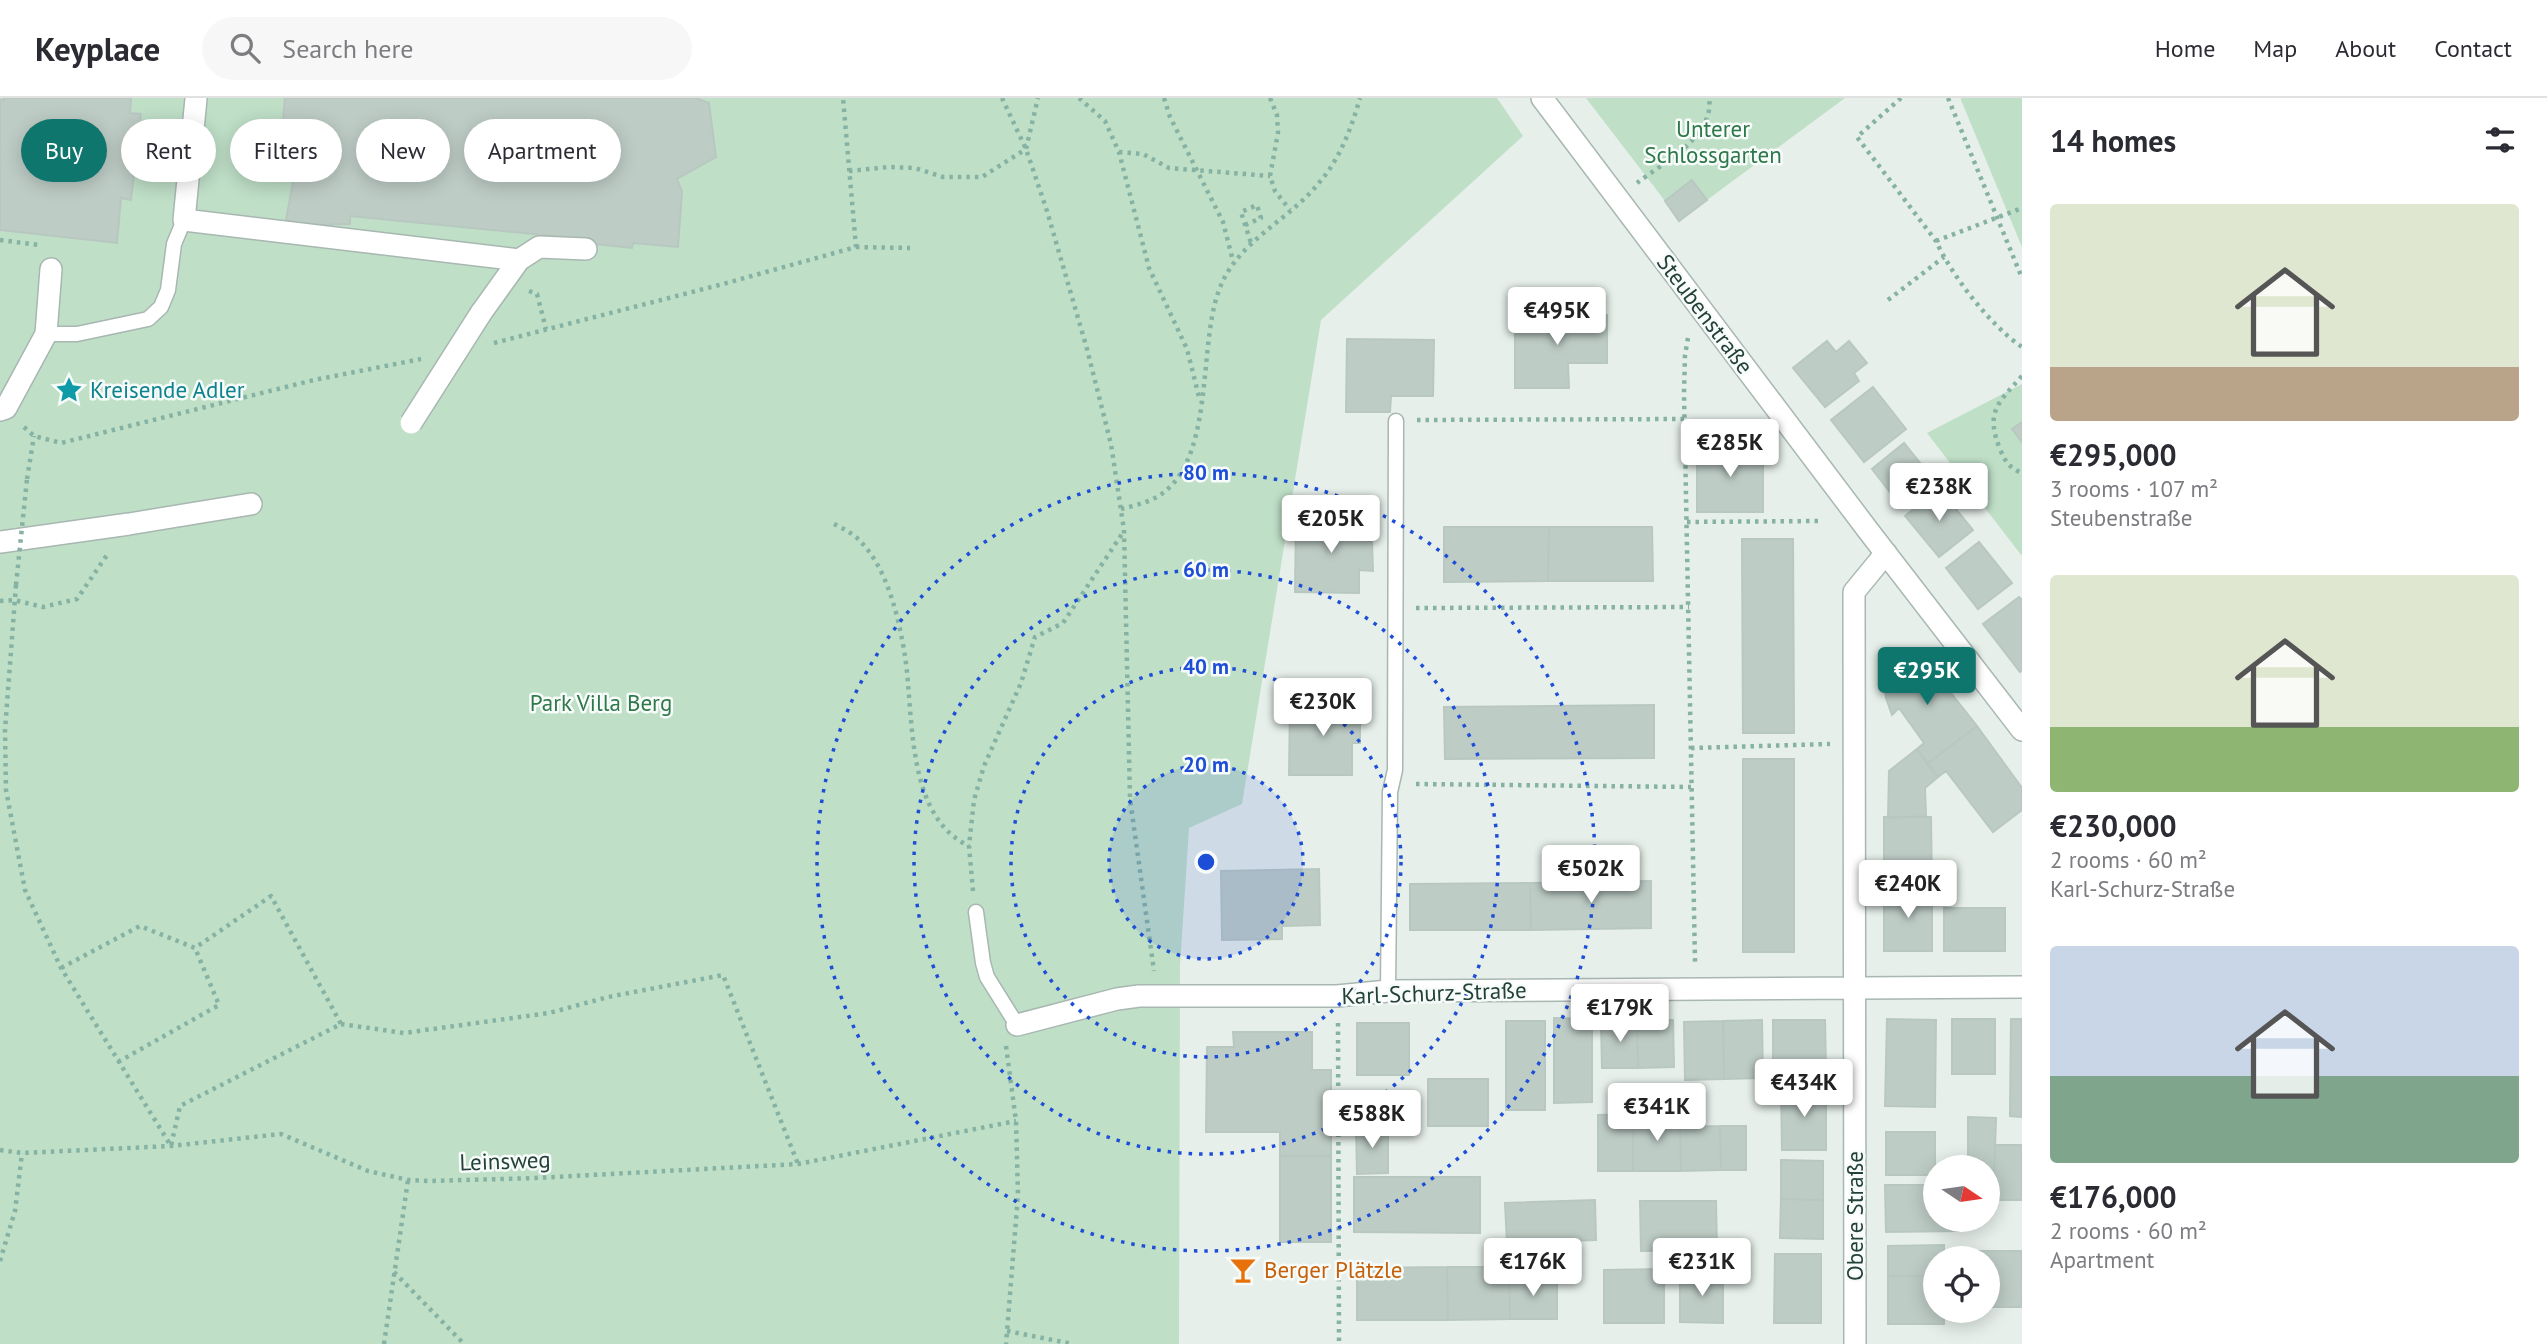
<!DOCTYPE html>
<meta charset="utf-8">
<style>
:root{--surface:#fff;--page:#f7f7f7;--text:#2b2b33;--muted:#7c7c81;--line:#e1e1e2;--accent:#0f766e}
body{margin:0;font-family:"PT Sans",sans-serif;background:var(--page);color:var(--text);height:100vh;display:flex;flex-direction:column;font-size:26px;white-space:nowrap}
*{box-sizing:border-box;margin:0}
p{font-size:23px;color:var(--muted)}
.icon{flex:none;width:38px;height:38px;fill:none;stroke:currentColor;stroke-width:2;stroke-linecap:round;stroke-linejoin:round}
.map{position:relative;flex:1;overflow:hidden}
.sheet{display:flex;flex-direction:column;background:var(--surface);width:525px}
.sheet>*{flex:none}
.hud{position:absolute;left:21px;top:21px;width:665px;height:63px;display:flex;gap:14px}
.needle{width:46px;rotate:103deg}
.fabs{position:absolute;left:1923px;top:1057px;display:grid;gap:14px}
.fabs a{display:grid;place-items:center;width:77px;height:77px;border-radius:50%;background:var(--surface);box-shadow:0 4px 18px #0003;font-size:35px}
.price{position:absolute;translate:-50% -60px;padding:0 16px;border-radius:7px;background:#fff;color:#222;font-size:23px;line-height:46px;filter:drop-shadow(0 2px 4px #0008)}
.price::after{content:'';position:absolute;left:50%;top:42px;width:21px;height:16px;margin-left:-10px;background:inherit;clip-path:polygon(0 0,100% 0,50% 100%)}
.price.on{background:var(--accent);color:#fff}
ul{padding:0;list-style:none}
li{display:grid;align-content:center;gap:14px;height:371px;padding:0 28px}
li span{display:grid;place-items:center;height:217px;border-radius:7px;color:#555}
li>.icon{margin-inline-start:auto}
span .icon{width:126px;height:126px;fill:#fffc;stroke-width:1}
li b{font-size:30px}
h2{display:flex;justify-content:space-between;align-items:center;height:84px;padding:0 28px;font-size:30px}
.pill{padding:0 24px;border-radius:32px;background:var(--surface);box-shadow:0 4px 18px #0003;font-size:24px;line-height:63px}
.pill.on{background:var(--accent);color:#fff}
header{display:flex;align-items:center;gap:42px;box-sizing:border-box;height:98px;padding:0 35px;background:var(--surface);border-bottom:2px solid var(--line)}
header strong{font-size:33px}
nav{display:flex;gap:38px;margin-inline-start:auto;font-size:24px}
.search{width:490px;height:63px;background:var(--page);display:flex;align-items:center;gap:18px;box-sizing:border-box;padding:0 24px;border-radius:38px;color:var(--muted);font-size:26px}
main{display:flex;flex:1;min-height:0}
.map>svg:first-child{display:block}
.green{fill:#bfdfc7}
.building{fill:#beccc6;stroke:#b8c8c1;stroke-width:2}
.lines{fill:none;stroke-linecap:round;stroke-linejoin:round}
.service-casing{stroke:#a8b7b1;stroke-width:17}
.minor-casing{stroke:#a8b7b1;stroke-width:24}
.path{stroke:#86b2a4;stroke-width:4.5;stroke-dasharray:3.5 5;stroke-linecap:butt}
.service{stroke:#fff;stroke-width:14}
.minor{stroke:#fff;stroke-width:21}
.minor-bridge-casing{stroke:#a8b7b1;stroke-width:24;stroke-linecap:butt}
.path-bridge{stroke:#86b2a4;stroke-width:4.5;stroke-dasharray:3.5 5;stroke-linecap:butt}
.minor-bridge{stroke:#fff;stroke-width:21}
.ring{fill:none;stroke:#1d4ed8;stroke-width:3.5;stroke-dasharray:3.5 7}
.labels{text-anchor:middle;stroke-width:5;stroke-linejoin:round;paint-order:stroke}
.park-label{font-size:23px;fill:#2e784a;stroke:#f7fbf9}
.street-label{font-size:23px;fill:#244139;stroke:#f7fbf9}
.culture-label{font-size:23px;fill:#0d838f;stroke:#f7fbf9;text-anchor:start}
.food-label{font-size:23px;fill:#c56008;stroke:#f7fbf9;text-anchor:start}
.centre{fill:#1d4ed8;stroke:#f7fbf9;stroke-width:3.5}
.ring-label{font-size:21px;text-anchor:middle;font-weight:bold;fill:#1d4ed8;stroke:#f7fbf9;stroke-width:5;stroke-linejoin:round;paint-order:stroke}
</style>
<header>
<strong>Keyplace</strong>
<div class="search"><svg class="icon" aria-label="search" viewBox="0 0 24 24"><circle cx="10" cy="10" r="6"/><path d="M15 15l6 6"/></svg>Search here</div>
<nav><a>Home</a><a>Map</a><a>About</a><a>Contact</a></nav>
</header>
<main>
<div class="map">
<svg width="2022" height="1246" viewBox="0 0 2022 1246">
<rect width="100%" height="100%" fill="#e6efea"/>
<path class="green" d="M0,0H1497L1523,38L1321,222L1242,706L1189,730L1180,868L1179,1246H0Z
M1586,0H1845L1707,102L1692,82L1665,103Z
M1961,0H2022V149L1961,2Z
M2022,286V458L1927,335Z"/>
<path class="building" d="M4,0H131L130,15L141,16L131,102L121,100L117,145L0,132V2H4Z
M285,0H696L709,5L716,59L677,81L682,94L678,149L633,145L632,150L594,146L593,142L350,118V126L305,127L286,122L294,78L278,76Z
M1692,82L1707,102L1679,123L1665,103Z
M1515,217H1607V265H1568L1569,290H1515Z
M1347,241L1434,242L1433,298H1391L1390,314H1346Z
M1827,243L1836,254L1849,243L1867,265L1854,275L1859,283L1825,309L1793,270Z
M1873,289L1906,331L1864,364L1831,322Z
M2022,324V344L2012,331Z
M1904,345L1933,381L1900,407L1872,371Z
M1697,348H1763V414H1697Z
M1939,390L1973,432L1939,459L1905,418Z
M1296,421L1367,422V444H1372L1373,473L1359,472V495L1295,494Z
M1444,429H1549L1548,483L1444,484Z
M1549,429H1652L1653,483H1548Z
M1742,441H1793L1794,635H1743Z
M1979,444L2012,485L1978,511L1946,470Z
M2019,499L2022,502V572L2020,574L1983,526Z
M1921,557L1977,628L1927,666L1917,651L1924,645L1899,610L1892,617L1886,600L1884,583L1888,564L1897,575Z
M1290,604H1360V645H1352V677H1289Z
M1654,607V660L1445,661L1444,609Z
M1977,628L2022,690V712L1993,734L1946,673L1938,679L1927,666Z
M1917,651L1938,679L1925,690L1926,718L1888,720L1889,673Z
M1743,661H1794V854H1743Z
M1884,719H1931L1932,791H1884Z
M1319,771L1320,827L1282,828V841L1222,842L1221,773Z
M1651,783V830L1531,832L1530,785Z
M1530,785L1531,832H1410V786Z
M1884,791H1932V853H1884Z
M1944,810H2005V853H1944Z
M1554,920L1592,921V1004L1554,1005Z
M1887,921L1936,922L1935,1009L1885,1008Z
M1952,921H1995V976H1952Z
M2011,921H2022V1019L2010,1018Z
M1673,922L1674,969L1638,970L1637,923Z
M1762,922L1763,980L1724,981L1723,923Z
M1773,922H1825L1826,972H1773Z
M1506,923H1545V1012H1506Z
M1601,923H1637L1638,970H1602Z
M1723,923L1724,981L1685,982L1684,924Z
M1357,925H1409V977H1357Z
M1233,934H1312V972H1331V1058H1280V1034H1206L1207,949H1234Z
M1799,972H1826V991L1799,992Z
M1428,981H1488V1028H1428Z
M1781,991H1826V1052H1782Z
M1633,1016H1680L1681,1073H1633Z
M1633,1016V1073H1598V1017Z
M1968,1019L1996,1020L1994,1082H1988V1069H1968Z
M1720,1028H1746V1072H1721Z
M1720,1028L1721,1072L1681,1073L1680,1029Z
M1356,1029H1388V1075L1357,1076Z
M1886,1034H1935V1077H1886Z
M1995,1047H2022V1102H1993Z
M1280,1058H1331V1144H1280Z
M1781,1062L1823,1063V1102L1781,1101Z
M1354,1079H1480V1135L1354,1134Z
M1885,1087H1936V1122H1959V1133L1886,1134Z
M1781,1101L1823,1102V1141L1780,1140Z
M1595,1102L1596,1142L1507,1145L1505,1105Z
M1640,1103H1716L1717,1152L1641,1153Z
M1944,1147V1160H1936V1178H1888V1148Z
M1969,1153H2022V1209H1988V1160H1969Z
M1775,1156H1821V1225H1774Z
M1447,1169H1509L1510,1221L1448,1222Z
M1447,1169L1448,1222H1357V1170Z
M1664,1171V1225H1604V1172Z
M1680,1175H1723V1225L1680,1224Z
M1557,1178V1221H1510L1509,1179Z
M1888,1178H1936V1213H1944V1226H1888Z"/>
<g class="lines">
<defs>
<path id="service" d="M46,236H77L148,221L161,209L168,192L174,146L184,122
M976,814L983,865L987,879L1017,927
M1388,893L1390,694L1395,672L1396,323"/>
<path id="minor" d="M1542,0L1867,431L2022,632
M196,1L184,122L519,162L481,215
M519,162L539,149L586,151
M0,312L6,310L46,236L51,171
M0,444L129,426L251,406
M1017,927L1117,901L1139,898H1337L1388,893L2022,889
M1855,1246L1854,494L1886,455"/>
</defs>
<use href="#service" class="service-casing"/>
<use href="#minor" class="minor-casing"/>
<path class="path" d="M1002,0L1026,51L1047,113L1087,251L1111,346L1124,432L1130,701L1154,873
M1079,0L1105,23L1119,54L1149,170L1187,251L1200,303
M1164,0L1170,19L1223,124L1233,163
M1270,0L1277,17L1278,35L1270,78L1275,93L1290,112
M1901,0L1857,39L1936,143C1952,178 1990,227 2022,249
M1948,0L2022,180
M1119,54L1143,56L1169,70L1270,78
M849,73L889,69L915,70L943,79H982L1026,51L1038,0
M1637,85C1663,65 1715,38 1709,0
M1245,127L1261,120L1257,107L1241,114L1251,145
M0,142L39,147
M1936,143L2022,110
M856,149L910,150
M529,193L537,196L546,231
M1888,202L1944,159
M1688,240L1685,257L1684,295L1695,864
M494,245L723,186L856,149L843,0
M2022,278C1998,305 1985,314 2000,351C2005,363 2009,370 2022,375
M1417,322L1685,321
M24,329L34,338L61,345L314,282L421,261
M27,381L34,338
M1121,411C1133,408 1146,405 1157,399C1215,365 1198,252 1218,195C1235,144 1286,125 1318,86C1340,61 1351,31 1360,0
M1687,424L1822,423
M834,426C844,431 854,436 861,444C888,472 899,521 905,558C914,617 905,718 969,748
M16,487L5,632L6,692L25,792L61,870L171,1048L180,1008L341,926L271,798L195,850L140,828L61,870
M0,503L14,502L43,509L77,501L107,457
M1416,510L1689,509
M1691,650L1830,646
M1416,686L1691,689
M973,793L969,748L974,702L984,668L1021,585L1035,539L1063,525L1124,433
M1338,925L1339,1246
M341,926L404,935L549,915L608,899L723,877L798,1066
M1006,948L1016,1023L1018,1097L1006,1246
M118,964L219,907L195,850
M0,1052L22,1055L171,1048L281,1036L368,1073L408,1082L430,1083L535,1080L798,1066L1016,1023
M0,1163L15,1113L22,1055
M394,1174L464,1246
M1007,1233L1073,1246
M384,1246L408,1082"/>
<use href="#service" class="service"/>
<use href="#minor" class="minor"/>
<defs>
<path id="minor-bridge" d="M411,325L481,215"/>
</defs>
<use href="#minor-bridge" class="minor-bridge-casing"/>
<path class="path-bridge" d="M16,487L27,381"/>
<use href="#minor-bridge" class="minor-bridge"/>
</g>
<circle cx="1206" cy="764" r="97" fill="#1d4ed8" fill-opacity=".12"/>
<g class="ring">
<circle cx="1206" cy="764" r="97"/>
<circle cx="1206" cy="764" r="195"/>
<circle cx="1206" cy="764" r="292"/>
<circle cx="1206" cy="764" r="389"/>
</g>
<defs>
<symbol id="sight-bare" viewBox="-9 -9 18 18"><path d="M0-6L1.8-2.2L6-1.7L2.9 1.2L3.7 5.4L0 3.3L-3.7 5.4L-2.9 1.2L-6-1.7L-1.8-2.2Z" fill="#0f9aa8" stroke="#f7fbf9" stroke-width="2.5" paint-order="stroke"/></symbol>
<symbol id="bar-bare" viewBox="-9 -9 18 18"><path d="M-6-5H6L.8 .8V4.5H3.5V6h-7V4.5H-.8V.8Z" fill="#e8710a" stroke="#f7fbf9" stroke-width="2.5" paint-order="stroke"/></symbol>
</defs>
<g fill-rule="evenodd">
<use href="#sight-bare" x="50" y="273" width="38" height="38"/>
<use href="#bar-bare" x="1224" y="1153" width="38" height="38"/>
</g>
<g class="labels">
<g class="park-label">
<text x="1713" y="39">Unterer<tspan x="1713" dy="26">Schlossgarten</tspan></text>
<text x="601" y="613">Park Villa Berg</text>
</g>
<g class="street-label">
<text transform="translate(1705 216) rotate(53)" y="8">Steubenstraße</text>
<text transform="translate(1434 895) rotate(-2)" y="8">Karl-Schurz-Straße</text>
<text transform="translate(505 1063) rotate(-2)" y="8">Leinsweg</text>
<text transform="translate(1855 1118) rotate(-90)" y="8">Obere Straße</text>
</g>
<g class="culture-label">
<text x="90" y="300">Kreisende Adler</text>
</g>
<g class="food-label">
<text x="1264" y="1180">Berger Plätzle</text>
</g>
</g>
<circle cx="1206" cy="764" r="10" class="centre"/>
<g class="ring-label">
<text x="1206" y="382">80 m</text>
<text x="1206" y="479">60 m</text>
<text x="1206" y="576">40 m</text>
<text x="1206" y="674">20 m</text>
</g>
</svg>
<div class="fabs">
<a><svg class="needle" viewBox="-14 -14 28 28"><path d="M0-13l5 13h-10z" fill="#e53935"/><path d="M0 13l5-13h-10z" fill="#7c7c81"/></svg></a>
<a><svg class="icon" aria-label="locate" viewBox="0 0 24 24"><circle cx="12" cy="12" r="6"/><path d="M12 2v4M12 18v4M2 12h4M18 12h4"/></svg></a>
</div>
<b class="price" style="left:1557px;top:249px">€495K</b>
<b class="price" style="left:1730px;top:381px">€285K</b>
<b class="price" style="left:1939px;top:425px">€238K</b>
<b class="price" style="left:1331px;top:457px">€205K</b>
<b class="price on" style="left:1927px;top:609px">€295K</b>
<b class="price" style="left:1323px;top:640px">€230K</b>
<b class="price" style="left:1591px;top:807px">€502K</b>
<b class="price" style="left:1908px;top:822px">€240K</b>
<b class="price" style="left:1620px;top:946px">€179K</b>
<b class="price" style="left:1804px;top:1021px">€434K</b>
<b class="price" style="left:1657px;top:1045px">€341K</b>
<b class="price" style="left:1372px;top:1052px">€588K</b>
<b class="price" style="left:1533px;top:1200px">€176K</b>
<b class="price" style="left:1702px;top:1200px">€231K</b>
<div class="hud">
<a class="pill on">Buy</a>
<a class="pill">Rent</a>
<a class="pill">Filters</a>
<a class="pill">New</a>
<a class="pill">Apartment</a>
</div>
</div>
<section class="sheet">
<h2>14 homes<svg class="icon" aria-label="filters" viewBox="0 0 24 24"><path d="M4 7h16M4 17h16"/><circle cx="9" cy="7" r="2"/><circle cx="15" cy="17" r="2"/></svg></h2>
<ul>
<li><span style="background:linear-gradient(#dfe7d0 75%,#b9a48a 0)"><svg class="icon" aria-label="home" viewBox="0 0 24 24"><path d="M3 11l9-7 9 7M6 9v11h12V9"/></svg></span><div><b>€295,000</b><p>3 rooms · 107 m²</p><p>Steubenstraße</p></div></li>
<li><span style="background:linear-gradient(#dfe7d0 70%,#8fb573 0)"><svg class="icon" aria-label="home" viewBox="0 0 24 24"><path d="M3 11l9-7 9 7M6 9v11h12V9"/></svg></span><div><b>€230,000</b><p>2 rooms · 60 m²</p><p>Karl-Schurz-Straße</p></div></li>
<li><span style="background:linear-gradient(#c9d6e8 60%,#7fa58c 0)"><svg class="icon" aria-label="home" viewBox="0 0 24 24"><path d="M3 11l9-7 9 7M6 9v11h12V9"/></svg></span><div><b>€176,000</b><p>2 rooms · 60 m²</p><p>Apartment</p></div></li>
</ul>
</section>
</main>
